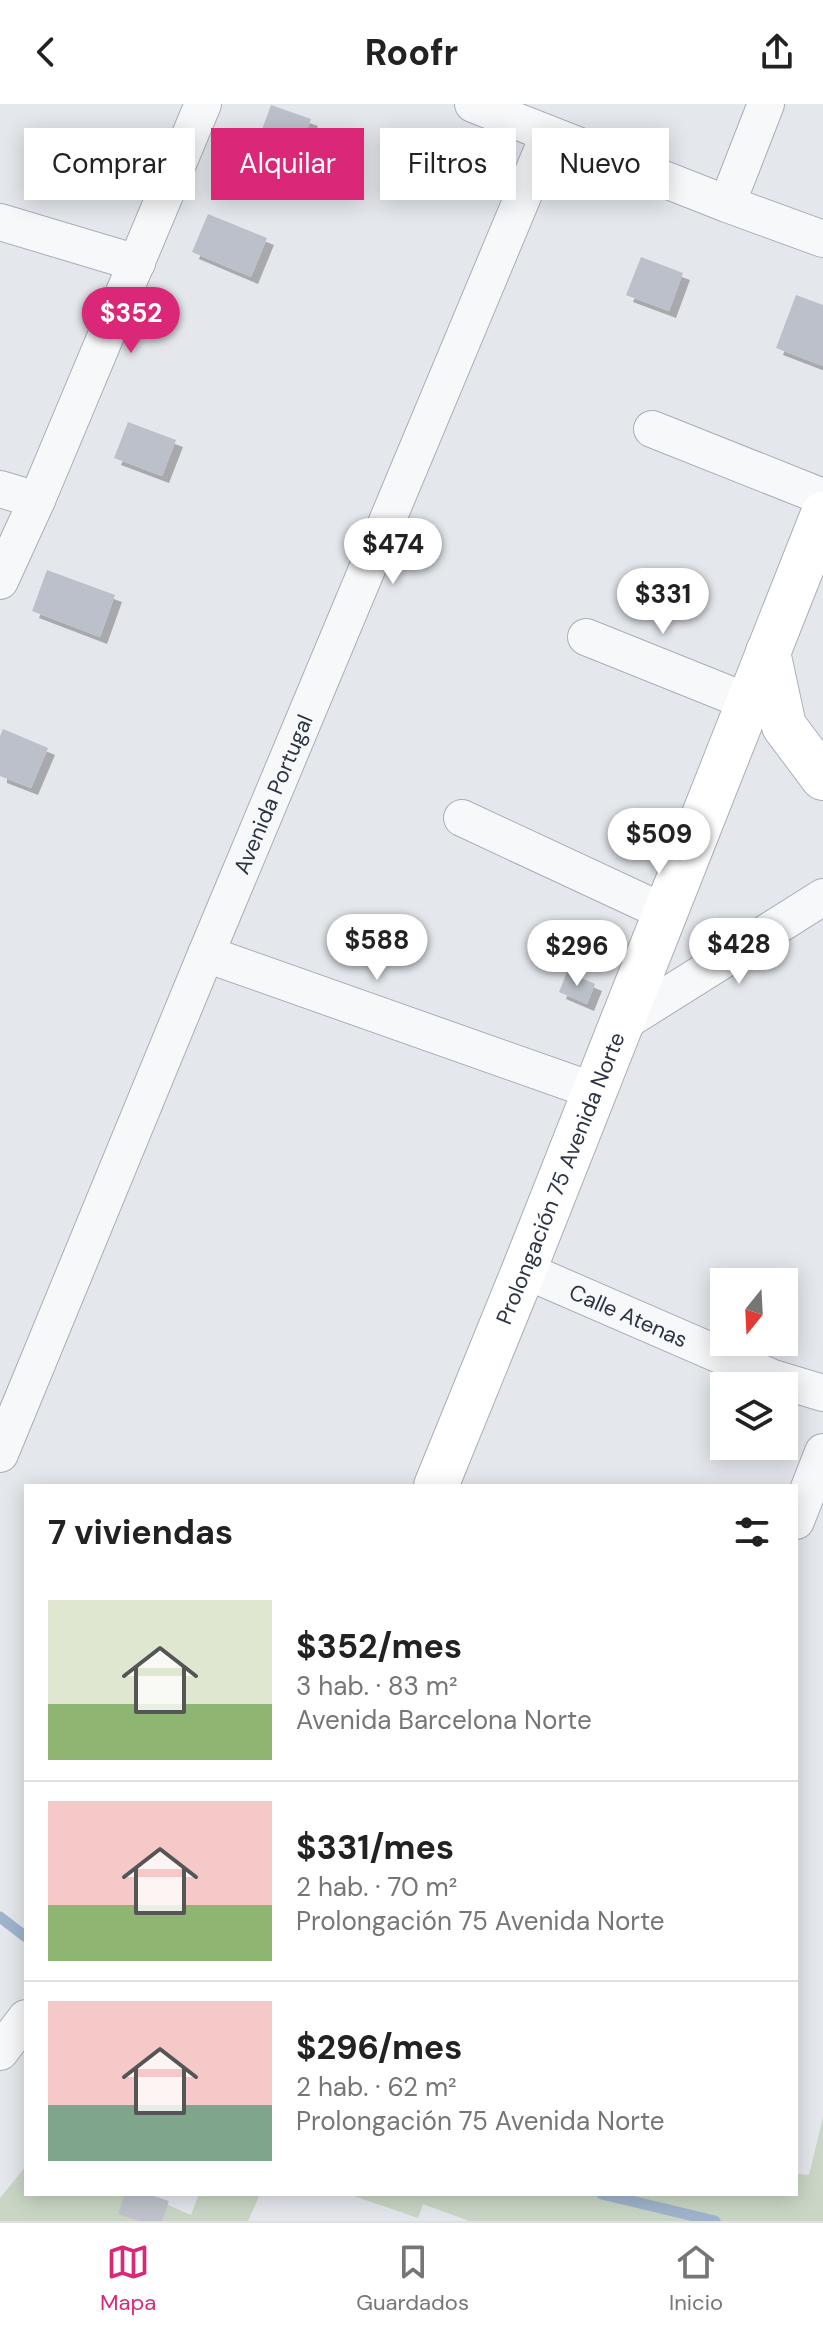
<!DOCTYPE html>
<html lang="es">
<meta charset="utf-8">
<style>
:root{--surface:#fff;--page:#f6f6f6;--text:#222;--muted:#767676;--line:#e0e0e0;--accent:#db2777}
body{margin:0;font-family:"DM Sans",sans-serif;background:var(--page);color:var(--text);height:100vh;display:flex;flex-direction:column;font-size:30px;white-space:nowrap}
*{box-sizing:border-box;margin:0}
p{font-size:26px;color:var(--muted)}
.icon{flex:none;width:44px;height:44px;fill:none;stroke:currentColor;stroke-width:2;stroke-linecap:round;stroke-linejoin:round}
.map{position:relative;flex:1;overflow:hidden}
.drawer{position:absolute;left:24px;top:1380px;width:774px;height:712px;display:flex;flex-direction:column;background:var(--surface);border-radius:0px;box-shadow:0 4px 20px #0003}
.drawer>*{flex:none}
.guide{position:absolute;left:24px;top:24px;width:776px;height:72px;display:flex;gap:16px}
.needle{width:52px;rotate:198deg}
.controls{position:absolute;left:710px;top:1164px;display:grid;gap:16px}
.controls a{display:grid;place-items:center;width:88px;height:88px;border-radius:0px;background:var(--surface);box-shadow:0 4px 20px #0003;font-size:40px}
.price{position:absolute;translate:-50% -68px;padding:0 18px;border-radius:28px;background:#fff;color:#222;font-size:26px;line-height:52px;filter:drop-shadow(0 2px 4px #0008)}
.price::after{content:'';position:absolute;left:50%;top:48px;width:24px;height:18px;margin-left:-12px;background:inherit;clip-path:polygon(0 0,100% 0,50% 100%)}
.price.on{background:var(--accent);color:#fff}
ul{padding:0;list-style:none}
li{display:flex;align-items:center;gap:24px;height:200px;padding:0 24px}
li+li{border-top:2px solid var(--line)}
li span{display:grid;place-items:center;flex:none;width:224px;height:160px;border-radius:0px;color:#555}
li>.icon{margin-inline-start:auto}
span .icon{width:96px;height:96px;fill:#fffc;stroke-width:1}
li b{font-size:34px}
h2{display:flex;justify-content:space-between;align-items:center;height:96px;padding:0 24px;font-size:34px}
.pill{padding:0 28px;border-radius:0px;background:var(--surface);box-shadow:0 4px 20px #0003;font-size:28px;line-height:72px}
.pill.on{background:var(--accent);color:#fff}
header{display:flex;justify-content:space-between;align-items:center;height:104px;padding:0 24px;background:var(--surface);font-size:36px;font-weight:700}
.dock{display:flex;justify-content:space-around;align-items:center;height:112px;border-top:2px solid var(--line);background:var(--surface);font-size:22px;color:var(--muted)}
.dock a{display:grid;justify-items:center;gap:4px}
.dock .on{color:var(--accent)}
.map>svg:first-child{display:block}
.green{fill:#c9d6c5}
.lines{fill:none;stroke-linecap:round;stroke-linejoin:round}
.stream{stroke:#9fb4cc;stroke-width:11}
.building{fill:#bbc0ca;filter:url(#shadow)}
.secondary-tunnel{stroke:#bfc3cb;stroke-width:44;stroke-dasharray:44 22;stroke-linecap:butt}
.street-casing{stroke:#a9aeb7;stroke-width:38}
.secondary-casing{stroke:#a9aeb7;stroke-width:46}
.street{stroke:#f7f8fa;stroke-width:36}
.secondary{stroke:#fff;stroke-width:44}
.labels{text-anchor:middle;stroke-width:8;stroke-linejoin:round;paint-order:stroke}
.street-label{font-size:22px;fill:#2b3445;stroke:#f4f6f9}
</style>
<header><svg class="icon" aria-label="back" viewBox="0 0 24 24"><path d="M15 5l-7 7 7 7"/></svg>Roofr<svg class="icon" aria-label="share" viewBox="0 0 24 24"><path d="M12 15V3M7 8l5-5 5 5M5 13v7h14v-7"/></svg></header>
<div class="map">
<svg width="823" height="2117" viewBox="0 0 823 2117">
<defs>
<filter id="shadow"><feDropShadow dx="7" dy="7" stdDeviation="0" flood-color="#0004"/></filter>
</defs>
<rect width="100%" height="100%" fill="#e4e7ec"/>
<path class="green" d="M823,2013V2117H469L423,2100L418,2114L348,2090H796V2070L809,2071Z
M26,2062V2090H143L191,2111L199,2090H260L248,2117H0V2094Z"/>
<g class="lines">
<path class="stream" d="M0,1813L26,1833
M602,2090L715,2117"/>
</g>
<path class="building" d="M271,1L311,15L297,53L257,39Z
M208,110L267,134L251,173L192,148Z
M641,153L683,169L669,207L626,191Z
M796,191L823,201V262L776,244Z
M128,318L176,336L162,372L114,354Z
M47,466L115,491L100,533L32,507Z
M3,625L48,644L31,684L0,672V632Z
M567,868L595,880L587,900L559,888Z"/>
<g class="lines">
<path class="secondary-tunnel" d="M139,2117L148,2090"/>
<defs>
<g id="street">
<path d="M473,0L727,100L823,135"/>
<path d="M727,100L766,0"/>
<path d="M0,118L137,159"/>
<path d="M652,325L823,393"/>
<path d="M0,385L37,396"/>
<path d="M0,477L37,396L203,0"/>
<path d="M586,533L748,598"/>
<path d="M462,714L666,809"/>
<path d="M206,850L594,987"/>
<path d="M623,919L823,793"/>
<path id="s1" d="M524,1166L773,1274L823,1289"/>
<path id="s2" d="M0,1350L206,850L549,30"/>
<path d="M796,1417L823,1348"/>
<path d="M0,1948L26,1914"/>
</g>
<g id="secondary">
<path d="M768,548L784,622L823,674"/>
<path id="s3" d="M436,1382L524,1166L823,410"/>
</g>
</defs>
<use href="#street" class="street-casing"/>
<use href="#secondary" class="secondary-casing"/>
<use href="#street" class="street"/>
<use href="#secondary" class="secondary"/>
</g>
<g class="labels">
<g class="street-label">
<text dy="8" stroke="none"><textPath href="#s2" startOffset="714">Avenida Portugal</textPath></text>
<text dy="8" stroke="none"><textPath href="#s3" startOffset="332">Prolongación 75 Avenida Norte</textPath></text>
<text dy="8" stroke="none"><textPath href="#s1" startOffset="114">Calle Atenas</textPath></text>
</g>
</g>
</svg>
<div class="controls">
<a><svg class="needle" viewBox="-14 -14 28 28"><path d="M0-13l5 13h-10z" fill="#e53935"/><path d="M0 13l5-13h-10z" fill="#767676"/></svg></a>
<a><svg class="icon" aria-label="layers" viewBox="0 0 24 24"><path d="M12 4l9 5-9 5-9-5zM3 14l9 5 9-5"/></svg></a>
</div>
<b class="price on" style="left:131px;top:251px">$352</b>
<b class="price" style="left:393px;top:482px">$474</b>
<b class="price" style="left:663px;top:532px">$331</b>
<b class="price" style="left:659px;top:772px">$509</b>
<b class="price" style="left:377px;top:878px">$588</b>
<b class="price" style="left:739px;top:882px">$428</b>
<b class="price" style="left:577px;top:884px">$296</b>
<div class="guide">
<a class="pill">Comprar</a>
<a class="pill on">Alquilar</a>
<a class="pill">Filtros</a>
<a class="pill">Nuevo</a>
</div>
<section class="drawer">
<h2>7 viviendas<svg class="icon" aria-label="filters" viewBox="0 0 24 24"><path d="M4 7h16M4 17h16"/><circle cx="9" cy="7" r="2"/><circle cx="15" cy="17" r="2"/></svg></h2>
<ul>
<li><span style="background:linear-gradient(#dfe7d0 65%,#8fb573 0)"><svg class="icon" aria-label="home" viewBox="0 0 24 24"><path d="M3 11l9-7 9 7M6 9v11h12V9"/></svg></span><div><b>$352/mes</b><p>3 hab. · 83 m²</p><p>Avenida Barcelona Norte</p></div></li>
<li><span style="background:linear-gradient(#f6c9c9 65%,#8fb573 0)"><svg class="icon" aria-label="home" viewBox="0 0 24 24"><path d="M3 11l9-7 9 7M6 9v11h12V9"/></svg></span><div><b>$331/mes</b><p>2 hab. · 70 m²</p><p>Prolongación 75 Avenida Norte</p></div></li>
<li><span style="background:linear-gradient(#f6c9c9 65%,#7fa58c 0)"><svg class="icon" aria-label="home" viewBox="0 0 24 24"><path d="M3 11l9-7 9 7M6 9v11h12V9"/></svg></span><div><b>$296/mes</b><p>2 hab. · 62 m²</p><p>Prolongación 75 Avenida Norte</p></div></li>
</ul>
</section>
</div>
<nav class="dock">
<a class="on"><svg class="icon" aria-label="map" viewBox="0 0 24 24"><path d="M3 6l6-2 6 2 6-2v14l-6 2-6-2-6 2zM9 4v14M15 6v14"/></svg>Mapa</a>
<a><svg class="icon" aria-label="saved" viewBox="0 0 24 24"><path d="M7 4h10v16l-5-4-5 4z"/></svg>Guardados</a>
<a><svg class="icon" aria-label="home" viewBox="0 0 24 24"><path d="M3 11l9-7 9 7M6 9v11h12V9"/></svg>Inicio</a>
</nav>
